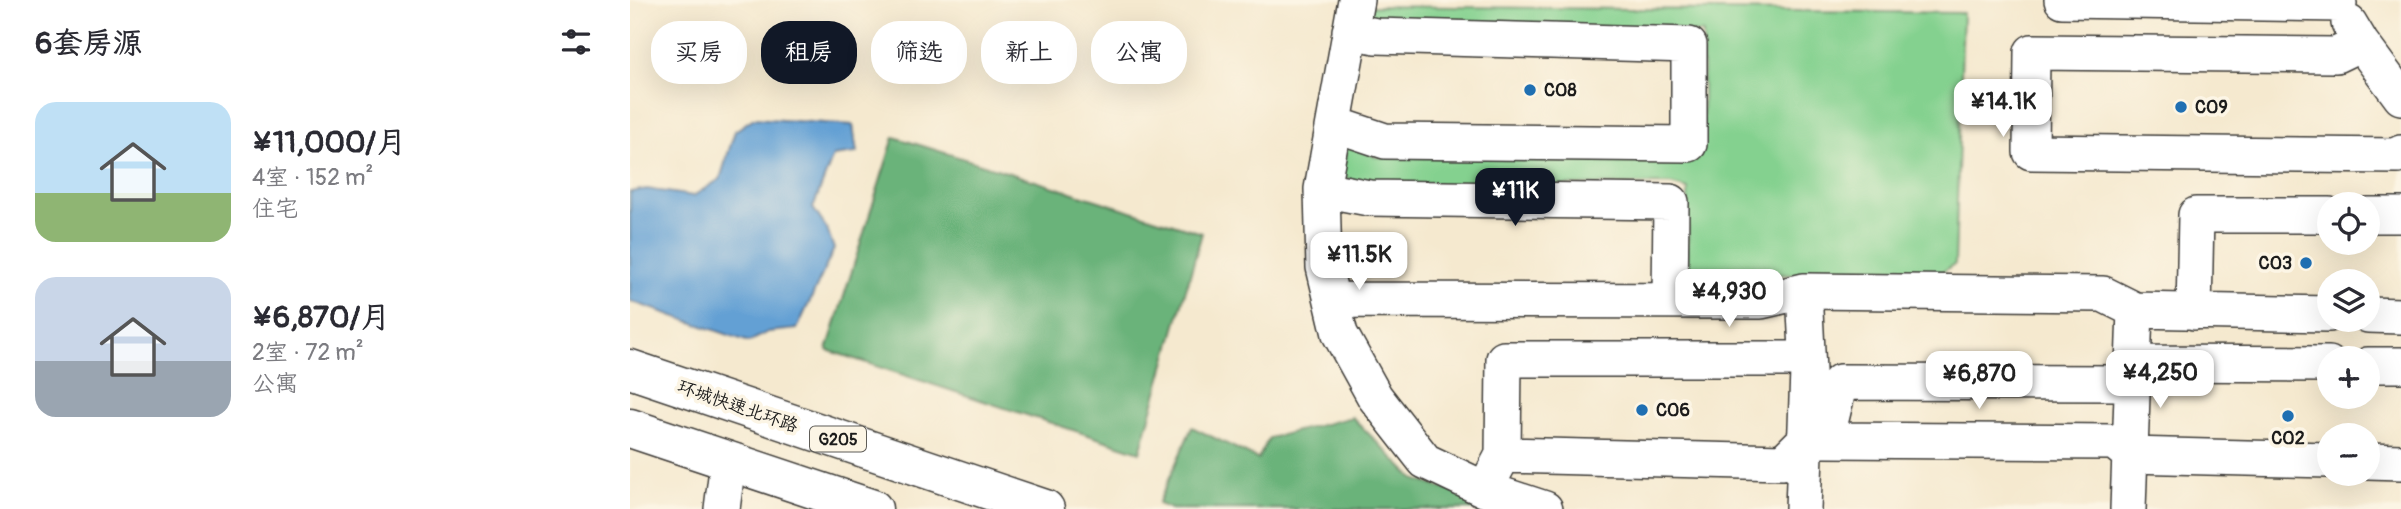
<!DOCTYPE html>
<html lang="zh">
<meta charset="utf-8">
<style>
:root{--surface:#fff;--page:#f2f2f3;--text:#2b2b33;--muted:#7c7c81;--accent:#111827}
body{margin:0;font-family:Pangolin,"LXGW WenKai TC",sans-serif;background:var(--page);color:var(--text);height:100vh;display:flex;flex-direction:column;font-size:26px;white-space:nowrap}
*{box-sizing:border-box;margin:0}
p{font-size:23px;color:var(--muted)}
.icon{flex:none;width:38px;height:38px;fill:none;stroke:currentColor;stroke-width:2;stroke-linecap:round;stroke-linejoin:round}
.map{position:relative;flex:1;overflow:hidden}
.details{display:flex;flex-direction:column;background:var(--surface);width:630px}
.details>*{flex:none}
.top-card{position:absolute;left:21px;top:21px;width:665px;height:63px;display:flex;gap:14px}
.fabs{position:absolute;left:1687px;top:192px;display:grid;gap:14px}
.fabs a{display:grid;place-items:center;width:63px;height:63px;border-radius:50%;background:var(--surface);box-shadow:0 7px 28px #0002;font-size:35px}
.price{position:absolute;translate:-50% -60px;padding:0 16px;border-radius:14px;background:#fff;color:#222;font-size:23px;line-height:46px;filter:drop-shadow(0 2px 4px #0008)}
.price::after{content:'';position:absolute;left:50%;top:42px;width:21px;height:16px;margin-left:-10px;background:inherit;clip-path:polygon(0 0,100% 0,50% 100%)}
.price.active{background:var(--accent);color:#fff}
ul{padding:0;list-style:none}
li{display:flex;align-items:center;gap:21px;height:175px;padding:0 35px}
li span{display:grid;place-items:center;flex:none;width:196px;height:140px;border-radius:21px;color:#555}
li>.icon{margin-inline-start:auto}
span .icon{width:84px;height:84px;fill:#fffc;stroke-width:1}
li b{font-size:30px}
h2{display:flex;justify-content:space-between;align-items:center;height:84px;padding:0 35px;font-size:30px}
.tag{padding:0 24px;border-radius:28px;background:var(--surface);box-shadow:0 7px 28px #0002;font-size:24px;line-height:63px}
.tag.active{background:var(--accent);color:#fff}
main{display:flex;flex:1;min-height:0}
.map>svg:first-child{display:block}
.green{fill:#84d18f;stroke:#507656;stroke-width:2}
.forest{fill:#6bb37a;stroke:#44684b;stroke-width:2}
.water{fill:#63a0d4;stroke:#405e78;stroke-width:2}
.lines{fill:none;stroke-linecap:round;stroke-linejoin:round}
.minor-casing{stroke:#3d3b37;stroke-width:38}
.highway-casing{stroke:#3d3b37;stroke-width:41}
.minor{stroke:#fff;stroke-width:35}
.highway{stroke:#fff;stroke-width:38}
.poi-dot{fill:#1f6fb2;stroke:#fcf5e5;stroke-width:2.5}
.labels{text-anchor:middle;stroke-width:7;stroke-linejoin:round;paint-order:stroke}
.shield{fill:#fcf5e5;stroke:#5f5d58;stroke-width:2}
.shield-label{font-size:16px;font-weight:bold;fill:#1c1c1c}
.poi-label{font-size:18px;font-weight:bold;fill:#1c1c1c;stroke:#fcf5e5;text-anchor:start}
.street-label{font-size:18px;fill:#1c1c1c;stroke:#fcf5e5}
</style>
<main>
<section class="details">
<h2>6套房源<svg class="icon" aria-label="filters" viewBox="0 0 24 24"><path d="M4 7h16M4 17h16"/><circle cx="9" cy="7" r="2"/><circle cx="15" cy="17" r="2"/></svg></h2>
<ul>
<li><span style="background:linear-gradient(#bfe0f5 65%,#8fb573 0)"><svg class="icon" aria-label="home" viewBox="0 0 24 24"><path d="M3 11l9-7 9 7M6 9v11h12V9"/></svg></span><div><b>¥11,000/月</b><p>4室 · 152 m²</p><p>住宅</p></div></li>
<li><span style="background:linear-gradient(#c9d6e8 60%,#9aa5b1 0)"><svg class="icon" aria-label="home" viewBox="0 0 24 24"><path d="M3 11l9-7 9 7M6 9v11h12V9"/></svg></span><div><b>¥6,870/月</b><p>2室 · 72 m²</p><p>公寓</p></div></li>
</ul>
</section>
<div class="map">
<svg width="1771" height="509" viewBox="0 0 1771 509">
<rect width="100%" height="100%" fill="#fcf5e5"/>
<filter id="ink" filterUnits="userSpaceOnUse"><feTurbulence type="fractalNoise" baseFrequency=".0143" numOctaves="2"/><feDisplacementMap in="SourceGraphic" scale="14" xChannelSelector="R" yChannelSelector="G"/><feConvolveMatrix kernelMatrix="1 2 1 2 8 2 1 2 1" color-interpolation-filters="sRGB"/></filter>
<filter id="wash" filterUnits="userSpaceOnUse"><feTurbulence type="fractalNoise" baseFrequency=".00686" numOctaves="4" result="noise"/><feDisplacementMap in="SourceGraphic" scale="28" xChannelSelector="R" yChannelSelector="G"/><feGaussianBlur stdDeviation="1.57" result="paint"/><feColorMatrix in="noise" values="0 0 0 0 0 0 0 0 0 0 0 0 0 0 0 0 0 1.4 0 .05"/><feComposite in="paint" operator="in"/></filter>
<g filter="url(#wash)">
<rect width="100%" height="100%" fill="#f5e9cf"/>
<path class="green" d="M741,6L1333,13L1325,264L1312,272L1058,276V189L1040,184L740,187L712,176L718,138L745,157H1063L1073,147V33L764,26L738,20Z"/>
<path class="forest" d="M264,137L572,233L510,452L197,350Z
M722,417L784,479L879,509H542L528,504L562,427L628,459L639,438Z"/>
<path class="water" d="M124,118L223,125L227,153L203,156L183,208L197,229L204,249L167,329L138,332L119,342L0,301V192L17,189L63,196L90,179L105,131Z"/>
</g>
<g filter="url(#ink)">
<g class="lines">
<defs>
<path id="minor" d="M726,0L692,189L694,267L710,334L745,397L795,461L854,489L915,509
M1432,0L1709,4
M1719,23L1731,43L1771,97
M1731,43L1706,55L1402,52L1401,152L1768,156L1771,153
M704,124L755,141L1059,144V45L746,36L720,31
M692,189L739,198L1041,202L1040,301
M1738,215H1771
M702,300L1131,301L1174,291L1473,294L1505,310L1699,314
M1564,312L1566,215H1699
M1738,315L1771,316
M1504,363L1699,364
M1738,365H1771
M1196,440L1210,382L1503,383
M873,455L1153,462L1175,440H1196L1484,442L1500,455L1699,460
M1738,461L1771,462
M863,474L873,455L874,359H1177
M92,509L98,461
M1173,509L1178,371L1174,291
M1498,509L1505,310"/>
<path id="highway" d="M0,369L415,509
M0,428L243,509"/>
</defs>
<use href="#minor" class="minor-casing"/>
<use href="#highway" class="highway-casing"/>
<use href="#minor" class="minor"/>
<use href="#highway" class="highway"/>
</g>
</g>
<g class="poi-dot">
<circle cx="900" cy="90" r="7"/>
<circle cx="1551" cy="107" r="7"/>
<circle cx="1676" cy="263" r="7"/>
<circle cx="1012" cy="410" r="7"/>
<circle cx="1658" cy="416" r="7"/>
</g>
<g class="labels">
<rect class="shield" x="180" y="426.5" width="56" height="25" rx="5"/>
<g class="shield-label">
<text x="208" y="445">G205</text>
</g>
<g class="poi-label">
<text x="914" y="96">C08</text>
<text x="1565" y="113">C09</text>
<text x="1662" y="269" text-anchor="end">C03</text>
<text x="1026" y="416">C06</text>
<text x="1658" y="444" text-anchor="middle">C02</text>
</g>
<g class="street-label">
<text transform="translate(108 406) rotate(19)" y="6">环城快速北环路</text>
</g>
</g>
</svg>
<div class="fabs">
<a><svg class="icon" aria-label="locate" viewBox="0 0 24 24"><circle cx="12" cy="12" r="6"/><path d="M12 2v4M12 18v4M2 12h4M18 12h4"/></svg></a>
<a><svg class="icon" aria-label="layers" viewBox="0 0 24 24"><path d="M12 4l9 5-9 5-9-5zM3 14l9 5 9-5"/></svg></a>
<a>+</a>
<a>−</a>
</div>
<b class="price" style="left:1373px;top:139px">¥14.1K</b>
<b class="price active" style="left:885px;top:228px">¥11K</b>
<b class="price" style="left:729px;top:292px">¥11.5K</b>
<b class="price" style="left:1099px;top:329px">¥4,930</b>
<b class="price" style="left:1530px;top:410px">¥4,250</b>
<b class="price" style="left:1349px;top:411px">¥6,870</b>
<div class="top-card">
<a class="tag">买房</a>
<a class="tag active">租房</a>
<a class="tag">筛选</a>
<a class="tag">新上</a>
<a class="tag">公寓</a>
</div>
</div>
</main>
